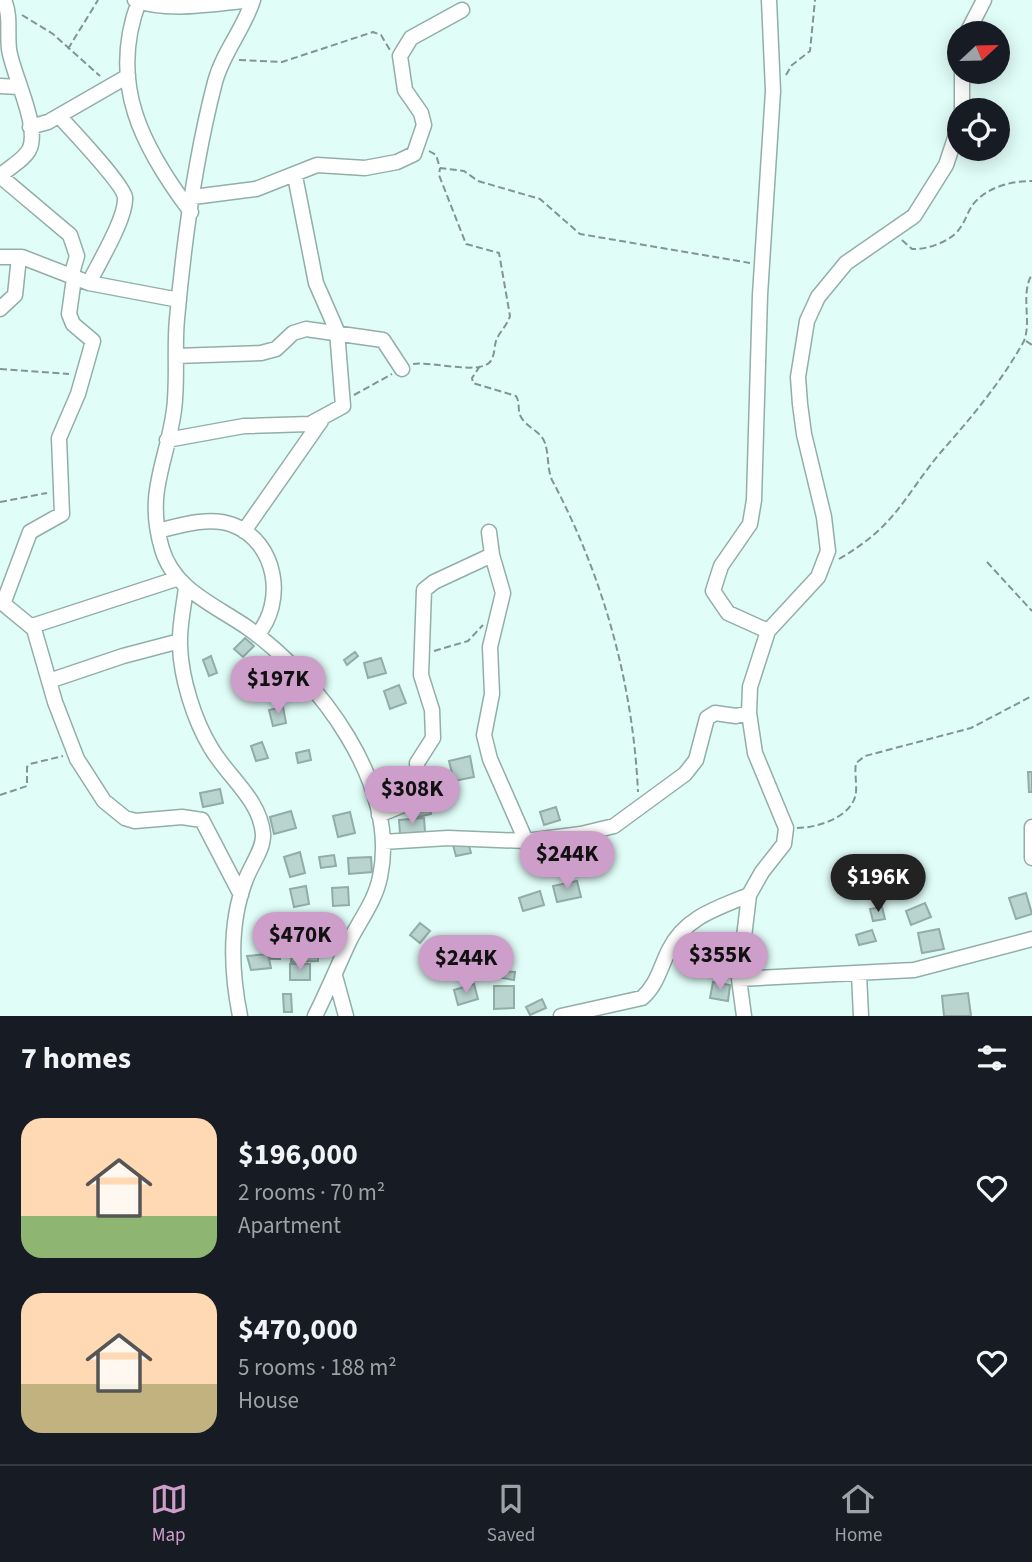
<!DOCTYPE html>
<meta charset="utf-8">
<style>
:root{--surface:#171b24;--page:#242831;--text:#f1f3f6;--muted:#9ea1a6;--line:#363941;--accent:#ce9ecb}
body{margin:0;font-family:"Source Sans 3",sans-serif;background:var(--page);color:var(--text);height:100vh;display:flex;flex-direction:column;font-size:26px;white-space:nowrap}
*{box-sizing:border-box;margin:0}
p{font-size:23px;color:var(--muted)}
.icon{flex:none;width:38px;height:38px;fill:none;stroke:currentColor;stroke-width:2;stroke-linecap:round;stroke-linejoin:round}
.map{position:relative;height:1016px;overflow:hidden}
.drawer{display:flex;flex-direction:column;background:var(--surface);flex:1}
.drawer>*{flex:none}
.needle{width:46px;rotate:68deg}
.controls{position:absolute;left:947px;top:21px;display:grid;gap:14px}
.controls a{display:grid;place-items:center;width:63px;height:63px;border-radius:50%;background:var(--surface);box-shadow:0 4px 18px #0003;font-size:35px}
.price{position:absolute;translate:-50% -60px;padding:0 16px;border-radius:24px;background:var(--accent);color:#111;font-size:23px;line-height:46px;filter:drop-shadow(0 2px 4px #0008)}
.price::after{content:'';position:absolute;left:50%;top:42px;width:21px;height:16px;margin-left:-10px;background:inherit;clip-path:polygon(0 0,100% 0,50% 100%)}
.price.active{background:#222;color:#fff}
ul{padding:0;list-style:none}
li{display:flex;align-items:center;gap:21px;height:175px;padding:0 21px}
li span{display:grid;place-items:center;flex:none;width:196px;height:140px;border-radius:21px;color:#555}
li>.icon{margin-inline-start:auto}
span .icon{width:84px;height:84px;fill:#fffc;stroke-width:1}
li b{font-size:30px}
h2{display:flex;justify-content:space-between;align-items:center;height:84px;padding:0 21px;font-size:30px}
.tab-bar{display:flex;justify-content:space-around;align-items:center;height:98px;border-top:2px solid var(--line);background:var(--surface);font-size:19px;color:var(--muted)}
.tab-bar a{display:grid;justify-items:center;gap:4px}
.tab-bar .active{color:var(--accent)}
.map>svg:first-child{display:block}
.building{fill:#b9d4cf;stroke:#92aca8;stroke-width:2}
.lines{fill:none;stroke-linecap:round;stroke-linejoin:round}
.minor-casing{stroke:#93aea9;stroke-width:17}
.path{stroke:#829591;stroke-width:2;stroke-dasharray:7 3.5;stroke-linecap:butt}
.minor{stroke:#fff;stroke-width:14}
</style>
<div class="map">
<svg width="1032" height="1016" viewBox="0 0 1032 1016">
<rect width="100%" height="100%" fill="#e1fdf8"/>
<path class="building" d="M245,638L254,646L243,657L234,649Z
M355,652L358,656L347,665L344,660Z
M211,656L217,673L209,676L203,660Z
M381,658L386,673L368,678L364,663Z
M272,678L280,691L266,699L258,687Z
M399,685L406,703L390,709L384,691Z
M283,707L286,723L273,726L269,710Z
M262,742L268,758L256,761L251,746Z
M309,750L311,760L298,763L296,753Z
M470,756L474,777L454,781L449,761Z
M1028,772H1032V792H1029Z
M397,779L404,795L398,797L391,782Z
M220,789L223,803L203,807L200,793Z
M428,802L431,814L414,818L411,805Z
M556,807L560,820L544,825L540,812Z
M291,811L296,828L274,834L270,817Z
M350,812L355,833L338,837L333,816Z
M424,818L425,832L400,834L399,820Z
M468,842L471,853L456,856L453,845Z
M300,852L305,873L290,877L284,857Z
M334,855L336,866L321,868L319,857Z
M371,857L372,872L349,874L348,858Z
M577,881L581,897L557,902L553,886Z
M306,886L309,904L294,907L290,889Z
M348,887L349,905L333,906L332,888Z
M540,891L544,905L523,911L519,898Z
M1026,893L1032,914L1016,919L1009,898Z
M925,903L931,917L911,925L906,911Z
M882,907L885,919L873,921L870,909Z
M420,923L430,931L420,943L410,935Z
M292,925L319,927L318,942L291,941Z
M939,929L944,949L922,953L918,933Z
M872,930L876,941L859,945L856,935Z
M277,932H286V942H278Z
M292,949H318V961L291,962Z
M270,950H279L280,959H270Z
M482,953L485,968L465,972L463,957Z
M268,954L271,968L251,970L247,956Z
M290,964H310V980H290Z
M503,971L515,972L514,980L502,978Z
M713,982L730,985L728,1001L710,998Z
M474,984L478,999L458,1005L454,990Z
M494,986H514V1008L494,1009Z
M968,993L971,1016H944L942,996Z
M283,994H291L292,1012H284Z
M542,999L546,1008L530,1015L526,1007Z"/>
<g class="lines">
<defs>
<path id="minor" d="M135,0C170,13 216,3 253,0
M253,0C244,29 223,52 215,82C195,159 184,240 177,319C174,349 178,380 174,410C167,463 145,492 162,549C174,590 215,605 248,628C318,678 400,785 380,877C375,902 359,921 348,944C337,968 327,992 315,1016
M139,1C108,83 142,147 191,212
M967,33L984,0
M0,86L19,87
M962,110V72
M59,116C71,129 123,184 125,197C127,217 98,264 89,283
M30,127L48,122L128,76
M0,176C8,168 24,160 29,150C41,128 12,73 9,49C7,32 11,16 4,0
M0,176L70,235L77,256L71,277
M193,197L256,189L317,165L365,168L397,162L414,154L424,125L421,113L405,90L400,56L411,38L462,10
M0,257H22L89,283L179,300
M0,309L15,295L19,257
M176,356L261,353L276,349L293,333L306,329L383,340L402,369
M167,440L244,426L310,424L343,406L337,331L316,283L295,176
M158,531C181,525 210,516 233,525C277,542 286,602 257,635
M244,531L321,421
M489,532L492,555L503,593L490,647L492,694L484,735L490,759L526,841
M186,587C184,606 179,626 180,646C181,678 194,720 211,748C227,776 260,799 263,834C264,849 251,865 246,879C229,922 231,971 240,1016
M0,601L34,629L55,702L77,759L104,801L125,818L135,821L182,817L202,820L241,895
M3,604L30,532L62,514L59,438L78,394L93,341L73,324L69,314L74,278
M32,626L176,579
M768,631L728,613L713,591L721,566L750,524L754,500L760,295L773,91L769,0
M49,681L123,656L180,641
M379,815L401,806L412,798L418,785L417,763L433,738L432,710L421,675L424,590L434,582L492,555
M1032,827V858
M383,842L448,838L526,841L581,834L614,826L685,774L696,760L707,718L715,713L736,716L749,713
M859,974L861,1016
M335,976L346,1016
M739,979L914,970L1032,939
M561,1016L642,998C657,985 660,968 669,950C685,917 718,908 749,895
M744,1016L739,979L749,895L762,872L784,844L786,828L755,753L749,713L750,687L768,631L818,577L828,551L824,517L804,434L800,404L798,377L807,321L818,297L846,263L914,216L946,165L959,126"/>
</defs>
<use href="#minor" class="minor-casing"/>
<path class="path" d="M22,15L53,34L100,76
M68,49L98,0
M239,60L282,62L373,32L381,35L390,50
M786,75L792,65L810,51L815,0
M429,151L436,155L440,168L464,171L478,181L540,199L580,234L750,263
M902,240L912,249C927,250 952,241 960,228C967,219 968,208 977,200C991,186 1013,181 1032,181
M1026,341L1032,345
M413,364C431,361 479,375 490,362C495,356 494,347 496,341C499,332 507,326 510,316L499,253L466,244L439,175L440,168
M480,366L472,378L473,383L516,396C521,404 516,412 523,420C530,429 541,432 545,443C549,455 547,469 552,480C603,576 633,683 638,792
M0,369L69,374
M354,395L392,374
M0,502L47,493
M839,559C897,525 902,499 941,452C971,418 1002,381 1024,341C1032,320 1020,295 1032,274
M987,562L1032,611
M434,651L468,641L483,625
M0,795L27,786V767L30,764L63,756
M797,828C816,828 849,818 855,797C858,788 854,773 856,763L865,756L971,728L1032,696"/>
<use href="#minor" class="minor"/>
</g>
</svg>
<div class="controls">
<a><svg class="needle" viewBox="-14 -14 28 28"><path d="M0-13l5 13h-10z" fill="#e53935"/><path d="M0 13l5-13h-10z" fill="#9ea1a6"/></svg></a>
<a><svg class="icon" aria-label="locate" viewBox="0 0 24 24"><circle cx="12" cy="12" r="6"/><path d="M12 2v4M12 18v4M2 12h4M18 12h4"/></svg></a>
</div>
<b class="price" style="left:278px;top:716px">$197K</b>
<b class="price" style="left:412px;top:826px">$308K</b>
<b class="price" style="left:567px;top:891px">$244K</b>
<b class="price active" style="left:878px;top:914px">$196K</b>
<b class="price" style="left:300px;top:972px">$470K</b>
<b class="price" style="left:720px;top:992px">$355K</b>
<b class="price" style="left:466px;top:995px">$244K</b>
</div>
<section class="drawer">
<h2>7 homes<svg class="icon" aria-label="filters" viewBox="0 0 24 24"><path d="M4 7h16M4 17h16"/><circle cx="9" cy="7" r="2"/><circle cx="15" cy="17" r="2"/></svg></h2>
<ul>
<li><span style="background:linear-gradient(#ffd9b3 70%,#8fb573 0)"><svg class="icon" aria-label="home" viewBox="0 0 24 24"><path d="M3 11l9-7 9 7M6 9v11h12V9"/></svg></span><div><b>$196,000</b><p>2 rooms · 70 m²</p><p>Apartment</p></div><svg class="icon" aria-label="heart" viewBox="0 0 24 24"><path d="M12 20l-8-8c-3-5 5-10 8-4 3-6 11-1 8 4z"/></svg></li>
<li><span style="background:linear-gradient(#ffd9b3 65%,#c2b280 0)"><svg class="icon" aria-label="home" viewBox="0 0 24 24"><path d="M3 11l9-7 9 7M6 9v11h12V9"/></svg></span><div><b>$470,000</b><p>5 rooms · 188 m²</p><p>House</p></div><svg class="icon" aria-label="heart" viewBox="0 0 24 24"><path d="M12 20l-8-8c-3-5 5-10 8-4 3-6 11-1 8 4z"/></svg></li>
</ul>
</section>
<nav class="tab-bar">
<a class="active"><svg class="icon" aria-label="map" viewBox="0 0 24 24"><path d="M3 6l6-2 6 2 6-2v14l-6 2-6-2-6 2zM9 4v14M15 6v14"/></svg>Map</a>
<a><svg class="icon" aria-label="saved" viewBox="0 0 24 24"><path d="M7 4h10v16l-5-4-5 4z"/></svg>Saved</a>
<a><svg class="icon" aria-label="home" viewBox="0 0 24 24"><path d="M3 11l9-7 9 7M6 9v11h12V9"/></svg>Home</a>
</nav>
